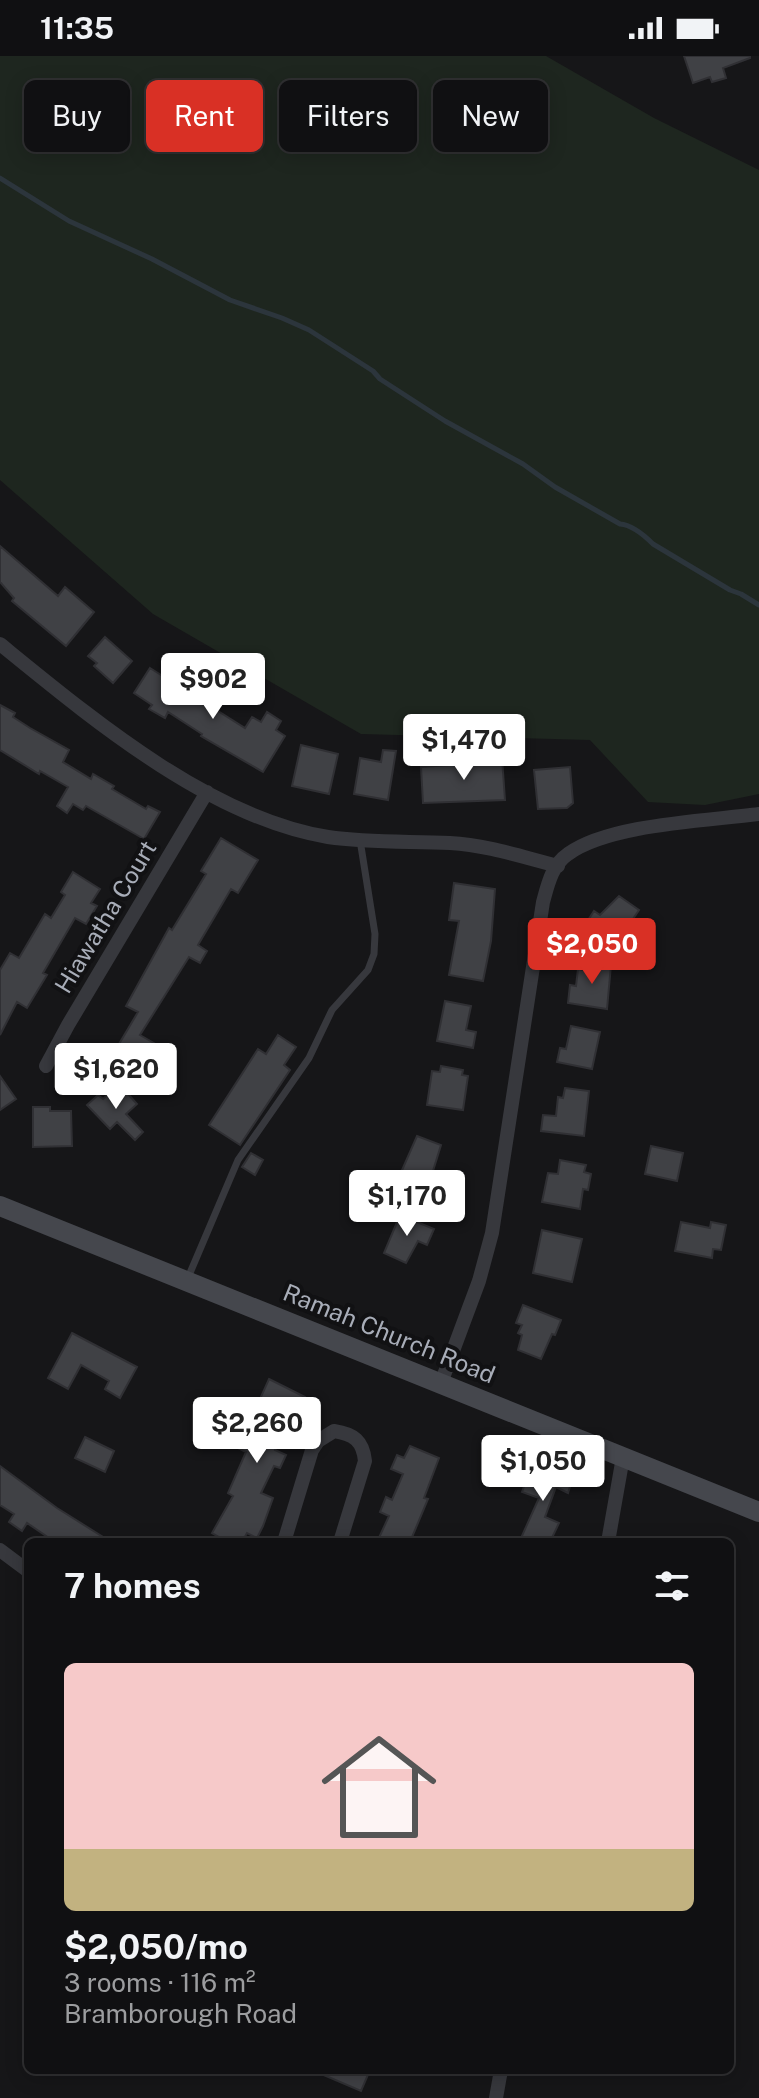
<!DOCTYPE html>
<meta charset="utf-8">
<style>
:root{--surface:#101012;--page:#1e1e20;--text:#f1f3f6;--muted:#9c9d9f;--line:#303032;--accent:#d93025}
body{margin:0;font-family:"Public Sans",sans-serif;background:var(--page);color:var(--text);height:100vh;display:flex;flex-direction:column;font-size:30px;white-space:nowrap}
*{box-sizing:border-box;margin:0}
p{font-size:26px;color:var(--muted)}
.icon{flex:none;width:44px;height:44px;fill:none;stroke:currentColor;stroke-width:2;stroke-linecap:round;stroke-linejoin:round}
.map{position:relative;flex:1;overflow:hidden}
.panel{position:absolute;left:24px;top:1482px;width:710px;height:536px;display:flex;flex-direction:column;background:var(--surface);border-radius:12px;box-shadow:0 4px 20px #0003,0 0 0 2px var(--line)}
.panel>*{flex:none}
.banner{position:absolute;left:24px;top:24px;width:712px;height:72px;display:flex;gap:16px}
.price{position:absolute;translate:-50% -68px;padding:0 18px;border-radius:8px;background:#fff;color:#222;font-size:26px;line-height:52px;filter:drop-shadow(0 2px 4px #0008)}
.price::after{content:'';position:absolute;left:50%;top:48px;width:24px;height:18px;margin-left:-12px;background:inherit;clip-path:polygon(0 0,100% 0,50% 100%)}
.price.selected{background:var(--accent);color:#fff}
ul{padding:0;list-style:none}
li{display:grid;align-content:center;gap:16px;height:424px;padding:0 40px}
li span{display:grid;place-items:center;height:248px;border-radius:12px;color:#555}
li>.icon{margin-inline-start:auto}
span .icon{width:144px;height:144px;fill:#fffc;stroke-width:1}
li b{font-size:34px}
h2{display:flex;justify-content:space-between;align-items:center;height:96px;padding:0 40px;font-size:34px}
.tag{padding:0 28px;border-radius:12px;background:var(--surface);box-shadow:0 4px 20px #0003,0 0 0 2px var(--line);font-size:28px;line-height:72px}
.tag.selected{background:var(--accent);color:#fff}
.status{display:flex;justify-content:space-between;align-items:center;height:56px;padding:0 40px;background:var(--surface);direction:ltr}
.status svg{height:22px;fill:currentColor}
.map>svg:first-child{display:block}
.green{fill:#1e261f}
.lines{fill:none;stroke-linecap:round;stroke-linejoin:round}
.stream{stroke:#2c353c;stroke-width:5}
.building{fill:#404145;stroke:#303034;stroke-width:2}
.lane{stroke:#37383d;stroke-width:7}
.street{stroke:#37383d;stroke-width:14}
.secondary{stroke:#45474d;stroke-width:20}
.labels{text-anchor:middle;stroke-width:8;stroke-linejoin:round;paint-order:stroke}
.street-label{font-size:24px;fill:#a8adb8;stroke:#111113}
</style>
<div class="status"><b>11:35</b><svg viewBox="0 0 49 12"><path d="M0 12V9h3v3zM5 12V6h3v6zM10 12V3h3v9zM15 12V0h3v12zM26 1h20v11H26zM47 4h2v5h-2z"/></svg></div>
<div class="map">
<svg width="759" height="2042" viewBox="0 0 759 2042">
<rect width="100%" height="100%" fill="#161618"/>
<path class="green" d="M0,0H546L654,62L759,114V738L705,749L648,746L590,684L361,678L153,558L0,424Z"/>
<g class="lines">
<path class="stream" d="M0,122L69,165L152,203L230,244L282,262L309,274L373,315L380,323L445,365L523,408L555,431L620,468C632,469 645,480 653,488L730,534L741,538L759,549"/>
</g>
<path class="building" d="M684,0H750V2L723,12L726,22L712,26L710,21L693,27Z
M0,490L58,540L65,531L94,556L66,590L12,545L14,542L0,526Z
M105,581L132,605L113,627L94,610L97,607L88,600Z
M150,612L245,672L252,661L261,666L267,656L281,665L276,674L285,680L263,716L201,680L202,678L168,656L165,662L149,653L152,649L134,637Z
M0,649L15,657L13,661L30,672L69,694L63,706L91,723L93,718L114,730L112,733L146,753L148,750L160,756L144,783L86,750L83,754L73,748L67,757L57,750L68,731L40,715L39,718L0,694Z
M301,689L338,698L329,738L292,730Z
M383,694L396,695L388,744L354,738L360,702L381,706Z
M502,702L505,744L423,747L421,711L464,708L463,704Z
M570,711L573,747L567,752L538,753L534,714Z
M221,782L258,804L238,837L231,833L198,889L207,895L200,907L189,901L140,979L159,990L141,1020L101,996L116,993L138,956L126,950L169,872L172,874L206,818L201,815Z
M73,816L100,833L91,847L97,850L86,868L75,862L43,917L47,919L27,952L17,946L0,979V914L10,897L19,902L45,858L51,862L65,839L61,836Z
M454,827L495,833L491,885L483,925L449,919L459,865L449,864Z
M619,840L639,854L614,891L585,869L594,855L600,859Z
M585,905L611,909L607,953L568,947L570,929L576,930L578,913L583,914Z
M445,945L471,950L466,974L476,976L473,992L437,985Z
M571,970L600,976L592,1013L557,1006L560,992L566,993Z
M278,979L296,991L284,1009L290,1014L240,1089L209,1069L258,993L266,998Z
M441,1010L463,1014L462,1019L468,1020L463,1054L427,1049L432,1015L440,1016Z
M0,1020L16,1043L0,1054Z
M119,1028L137,1048L126,1058L143,1076L135,1084L117,1066L110,1073L87,1049L98,1039L103,1043Z
M565,1032L589,1035L584,1080L541,1075L543,1059L556,1060L558,1041L563,1042Z
M33,1051H50V1055H71L72,1090L33,1091Z
M417,1080L441,1089L433,1115L443,1119L437,1135L399,1121Z
M651,1090L683,1097L677,1125L645,1118Z
M251,1097L263,1104L255,1119L242,1111Z
M560,1104L586,1109L584,1116L591,1118L588,1134L583,1133L580,1153L542,1146L548,1117L558,1118Z
M400,1159L434,1173L427,1189L418,1185L406,1207L384,1197Z
M681,1166L710,1172L711,1166L726,1169L721,1194L713,1193L712,1202L675,1195Z
M542,1174L582,1183L572,1226L533,1217Z
M523,1249L561,1264L555,1279L552,1278L541,1303L518,1294L522,1279L518,1277L522,1269L516,1267Z
M72,1277L137,1311L120,1342L105,1333L109,1325L81,1309L68,1333L48,1322Z
M269,1323L305,1341L299,1354L289,1350L276,1377L281,1380L275,1394L286,1399L280,1412L274,1410L261,1437L273,1442L263,1470L257,1482L247,1477L242,1486H228L212,1477L233,1440L228,1437L246,1396L238,1392Z
M85,1381L114,1395L105,1416L75,1402Z
M410,1390L439,1402L424,1442L428,1443L410,1486H377L389,1460L380,1456L386,1441L392,1444L403,1418L391,1413L397,1399L404,1402Z
M532,1409L551,1416L553,1413L572,1424L568,1437L556,1431L545,1461L559,1467L550,1486H529L521,1482L539,1442L522,1436Z
M0,1410L57,1452L111,1486H55L27,1467L22,1475L9,1466L14,1458L0,1449Z
M312,2014H370L361,2035Z"/>
<g class="lines">
<path class="lane" d="M187,1224L238,1104L309,1002L332,954L368,914L374,898L375,878L360,784"/>
<path class="street" d="M0,588C91,662 210,762 328,781C369,787 410,785 450,787C487,789 522,801 558,810
M46,1010L68,969L207,736
M441,1327L479,1225L492,1177L543,846C548,828 552,809 568,798C609,768 707,765 759,758
M284,1486L312,1394L318,1385L334,1375C354,1378 363,1385 365,1405L340,1486
M608,1486L623,1401
M0,1494L28,1515
M496,2042L501,2014"/>
<path class="secondary" d="M0,1150L759,1456"/>
</g>
<g class="labels">
<g class="street-label">
<text transform="translate(106 861) rotate(-59)" y="8">Hiawatha Court</text>
<text transform="translate(389 1278) rotate(22)" y="8">Ramah Church Road</text>
</g>
</g>
</svg>
<b class="price" style="left:213px;top:665px">$902</b>
<b class="price" style="left:464px;top:726px">$1,470</b>
<b class="price selected" style="left:592px;top:930px">$2,050</b>
<b class="price" style="left:116px;top:1055px">$1,620</b>
<b class="price" style="left:407px;top:1182px">$1,170</b>
<b class="price" style="left:257px;top:1409px">$2,260</b>
<b class="price" style="left:543px;top:1447px">$1,050</b>
<div class="banner">
<a class="tag">Buy</a>
<a class="tag selected">Rent</a>
<a class="tag">Filters</a>
<a class="tag">New</a>
</div>
<section class="panel">
<h2>7 homes<svg class="icon" aria-label="filters" viewBox="0 0 24 24"><path d="M4 7h16M4 17h16"/><circle cx="9" cy="7" r="2"/><circle cx="15" cy="17" r="2"/></svg></h2>
<ul>
<li><span style="background:linear-gradient(#f6c9c9 75%,#c2b280 0)"><svg class="icon" aria-label="home" viewBox="0 0 24 24"><path d="M3 11l9-7 9 7M6 9v11h12V9"/></svg></span><div><b>$2,050/mo</b><p>3 rooms · 116 m²</p><p>Bramborough Road</p></div></li>
</ul>
</section>
</div>
